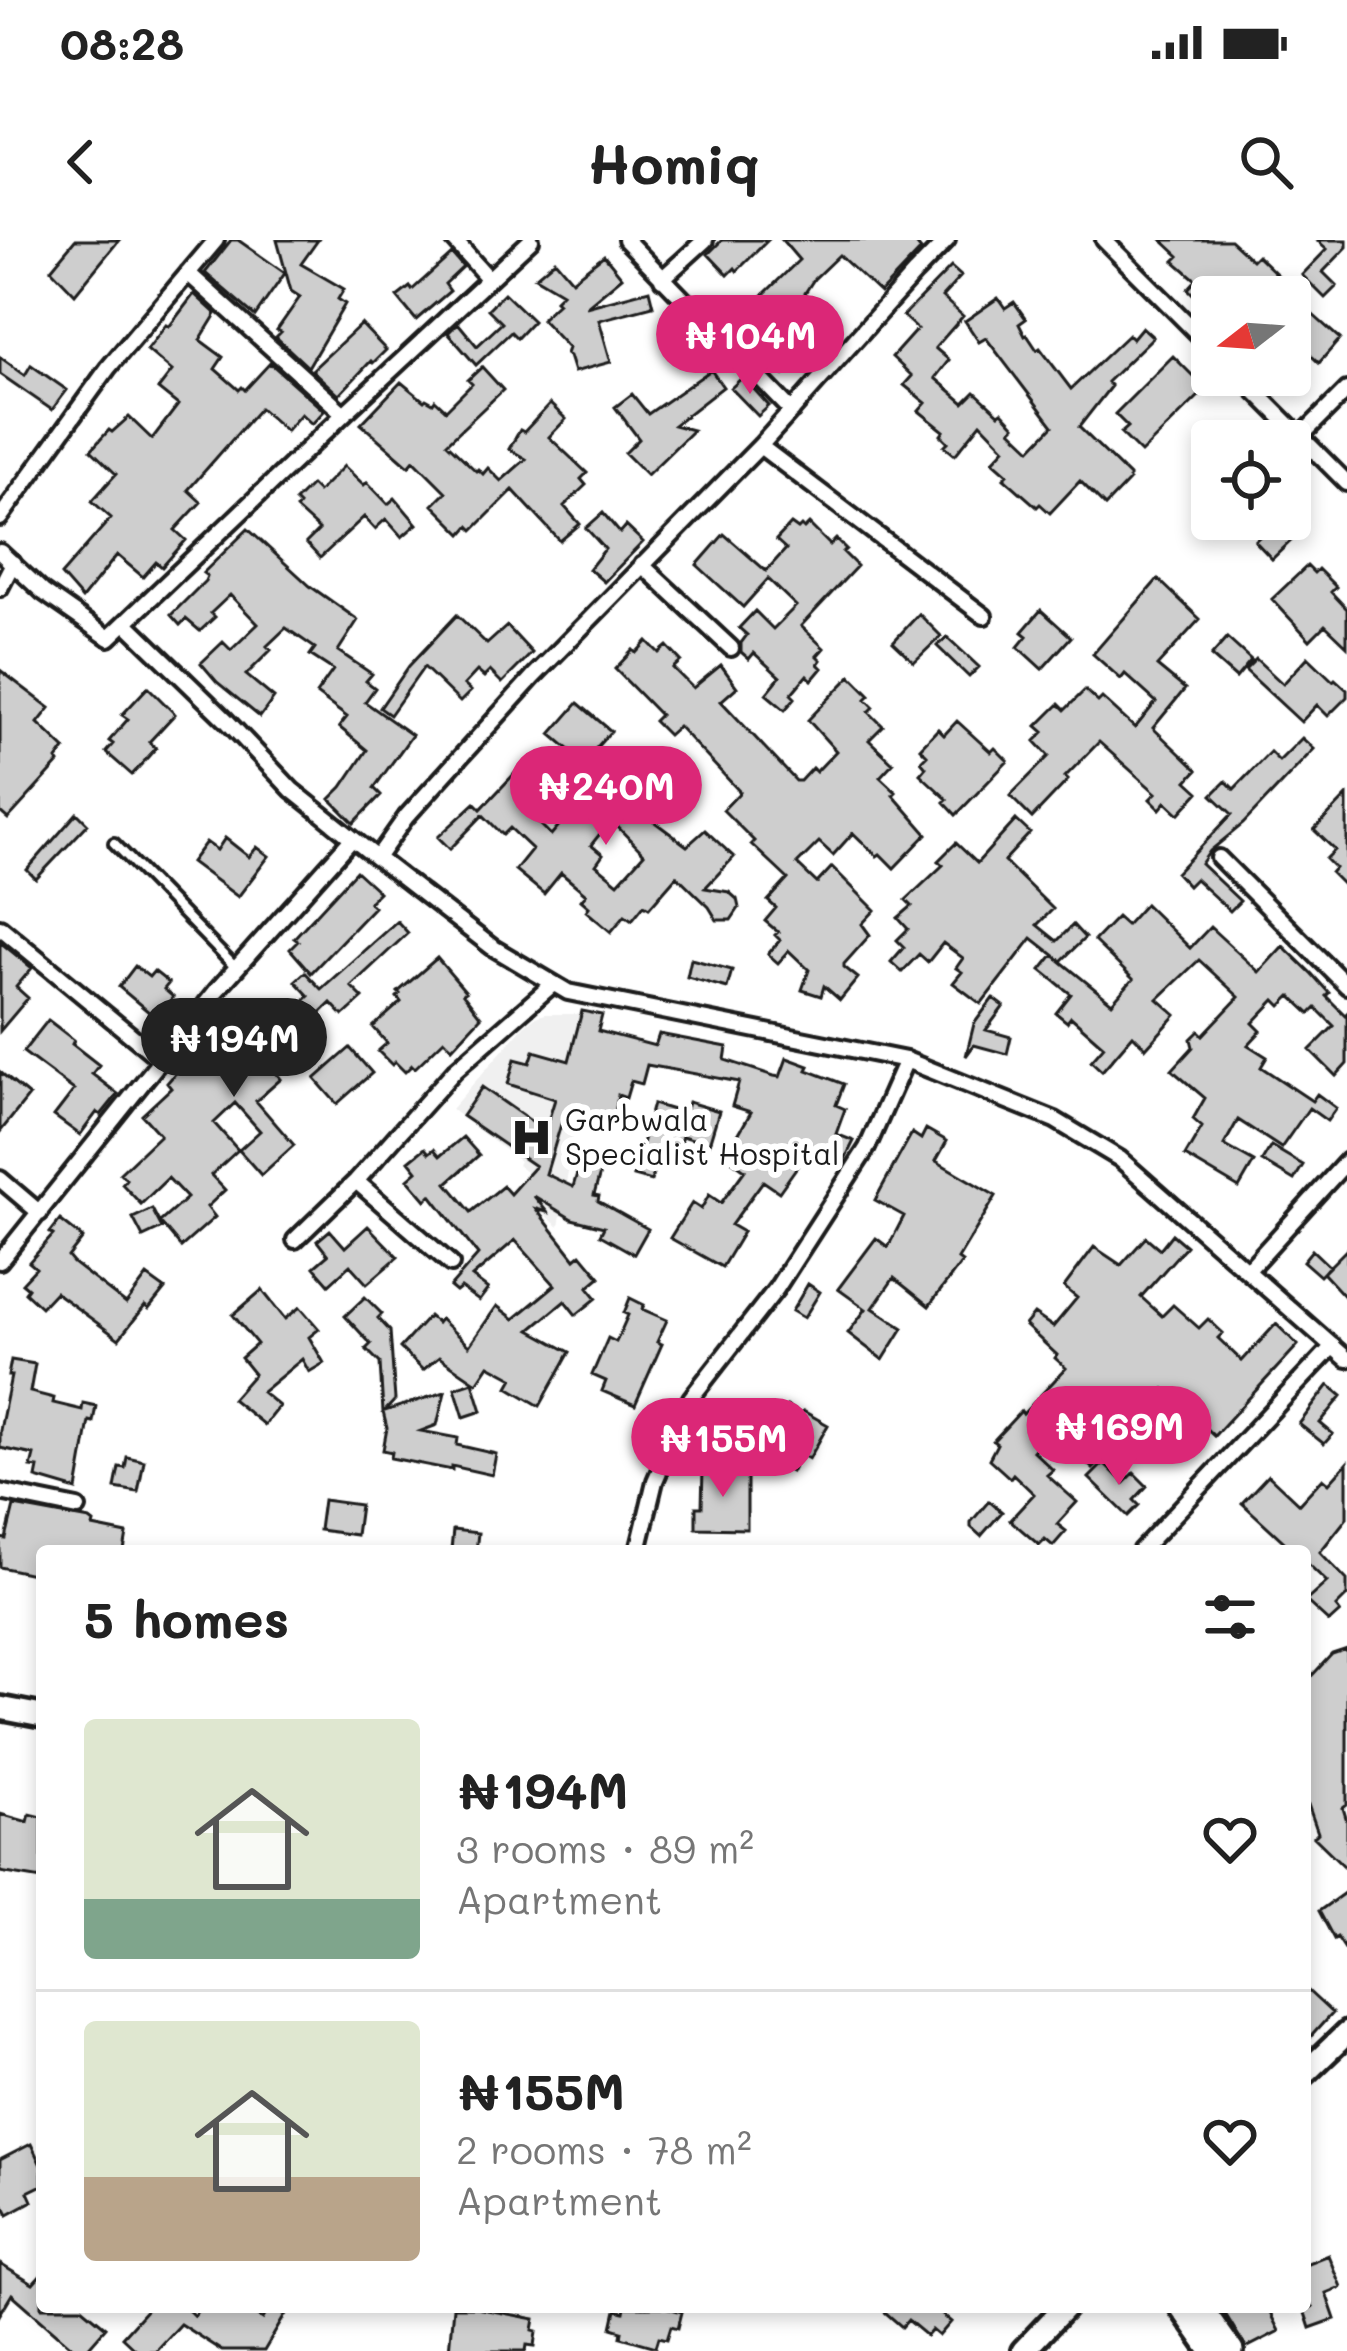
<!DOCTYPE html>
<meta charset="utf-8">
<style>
:root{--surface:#fff;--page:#f2f2f2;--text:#222;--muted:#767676;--line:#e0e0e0;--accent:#db2777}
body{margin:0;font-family:Mali,sans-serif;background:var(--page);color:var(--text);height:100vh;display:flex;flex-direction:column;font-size:45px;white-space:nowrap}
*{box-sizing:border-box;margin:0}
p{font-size:39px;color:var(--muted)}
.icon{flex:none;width:66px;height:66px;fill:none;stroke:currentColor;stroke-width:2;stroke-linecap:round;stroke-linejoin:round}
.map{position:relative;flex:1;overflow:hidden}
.details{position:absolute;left:36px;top:1305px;width:1275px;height:768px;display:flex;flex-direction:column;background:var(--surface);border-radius:12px;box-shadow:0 6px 18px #0003}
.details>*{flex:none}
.needle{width:78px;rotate:253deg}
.controls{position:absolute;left:1191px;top:36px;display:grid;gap:24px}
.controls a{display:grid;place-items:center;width:120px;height:120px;border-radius:12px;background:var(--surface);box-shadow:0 6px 18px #0003;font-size:60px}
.price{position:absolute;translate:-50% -102px;padding:0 27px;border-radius:42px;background:var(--accent);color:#fff;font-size:39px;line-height:78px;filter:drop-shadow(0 3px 6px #0008)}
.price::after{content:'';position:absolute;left:50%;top:72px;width:36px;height:27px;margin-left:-18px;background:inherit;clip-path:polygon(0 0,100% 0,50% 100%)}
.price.selected{background:#222;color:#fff}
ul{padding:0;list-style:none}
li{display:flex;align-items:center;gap:36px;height:300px;padding:0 48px}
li+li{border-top:3px solid var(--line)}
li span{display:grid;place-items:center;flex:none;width:336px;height:240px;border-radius:12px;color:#555}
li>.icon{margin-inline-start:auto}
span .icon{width:144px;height:144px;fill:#fffc;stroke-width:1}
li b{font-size:51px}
h2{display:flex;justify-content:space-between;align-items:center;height:144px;padding:0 48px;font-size:51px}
.status{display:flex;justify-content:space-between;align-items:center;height:84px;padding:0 60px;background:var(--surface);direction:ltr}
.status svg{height:33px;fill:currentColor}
header{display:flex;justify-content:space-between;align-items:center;height:156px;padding:0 48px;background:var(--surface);font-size:54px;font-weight:800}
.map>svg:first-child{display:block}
.built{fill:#f0f0f0}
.building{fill:#cecece;stroke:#1c1c1c;stroke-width:3;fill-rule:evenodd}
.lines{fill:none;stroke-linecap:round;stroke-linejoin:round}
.lane-casing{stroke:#1c1c1c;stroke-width:16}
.street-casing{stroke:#1c1c1c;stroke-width:22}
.secondary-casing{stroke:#1c1c1c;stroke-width:30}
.lane{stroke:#fff;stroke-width:8}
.street{stroke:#fff;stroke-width:14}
.secondary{stroke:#fff;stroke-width:21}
.labels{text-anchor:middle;stroke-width:12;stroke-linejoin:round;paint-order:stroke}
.poi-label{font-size:30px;fill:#1c1c1c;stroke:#fff;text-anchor:start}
</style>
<div class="status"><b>08:28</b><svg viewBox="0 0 49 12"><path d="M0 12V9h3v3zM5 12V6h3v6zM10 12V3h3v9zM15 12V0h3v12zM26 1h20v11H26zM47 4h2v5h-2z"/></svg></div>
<header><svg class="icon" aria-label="back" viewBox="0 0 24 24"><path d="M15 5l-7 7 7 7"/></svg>Homiq<svg class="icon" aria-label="search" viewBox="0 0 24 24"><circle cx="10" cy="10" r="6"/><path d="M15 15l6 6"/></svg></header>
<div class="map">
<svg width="1347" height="2111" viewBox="0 0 1347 2111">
<rect width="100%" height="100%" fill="#fff"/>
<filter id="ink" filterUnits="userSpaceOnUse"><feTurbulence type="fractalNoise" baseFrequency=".00833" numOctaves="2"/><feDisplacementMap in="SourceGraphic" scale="24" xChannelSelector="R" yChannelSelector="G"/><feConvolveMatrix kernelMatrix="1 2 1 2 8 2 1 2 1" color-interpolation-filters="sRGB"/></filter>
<g filter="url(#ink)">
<path class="built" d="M546,774H604L577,875L559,987L514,949L526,932L517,925L519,921L451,869L524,786L535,777Z"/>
<path class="building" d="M75,0H119L75,54L51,29Z
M231,0H238L285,33L255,76L205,33Z
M277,0H318L301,24L344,49L338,59L345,64L308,127L276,97L281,92L277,90L300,57L291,51Z
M722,0H768L737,31L735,28L728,35L708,14Z
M782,0H913L921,10L880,53L839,15L814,39L805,53L841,89L826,103L820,97L784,135L745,95L773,66L762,56L799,20Z
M1162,0H1230L1252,20L1257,15L1287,44L1274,57H1244L1221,35L1198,59L1188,49L1196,40L1174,21L1179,16Z
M1317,0H1347V7L1323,32L1337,46L1325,58L1302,35L1327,9Z
M452,14L463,27L445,44L450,51L416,80L397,57L410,47L412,50Z
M604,15L622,37L586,67L649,50L653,66L599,80L611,122L574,132L569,116L566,114L568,108L541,79L558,63L555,60L562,53L535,37L555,20L572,40Z
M951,27L961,36L942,57L963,76L935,108L949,120L935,138L964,163L975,152L999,174L1002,172L1015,186L1011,190L1031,209L1053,186L986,98L979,102L965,81L998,58L1005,68L1014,62L1026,79L1019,84L1025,96L1027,95L1037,110L1040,108L1071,149L1128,95L1132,99L1142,87L1153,97L1107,142L1111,146L1079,187L1129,236V241L1105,266L1080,241L1050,273L1040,264L1037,267L1004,238L1008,234L993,221L1005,208L981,183L955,215L944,206L948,202L941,195L944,191L919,171L926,163L904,145L912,136L892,117L917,89L903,76Z
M504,53L533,81L517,98L511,92L476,125L448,93L458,83L477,106L502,83L488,69Z
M194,54L216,74L200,100L223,117L215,129L239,150L242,147L245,150L270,123L324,171L312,184L301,174L286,191L260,168L188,250L201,262L175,290L186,300L162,327L156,322L143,337L117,315L82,359L61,335L111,278L92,261L116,234L91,210L109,190L112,192L129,177L152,199L178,165L158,149L172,131L147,110L166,85L169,87Z
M1312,74L1340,99L1319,123L1292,97Z
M680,78L702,106L683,121L661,93Z
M361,84L386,110L373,123L371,121L339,155L312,130Z
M1173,116L1206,149L1141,213L1121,193L1128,187L1115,174Z
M0,117L25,135L31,125L67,150L52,170L0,134Z
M482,127L503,150L447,203L476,231L478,229L483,234L488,228L501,241L526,219L509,209L520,190L524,192L550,164L566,179L549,197L587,233L581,239L586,245L564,266L580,284L560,301L513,250L473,290L469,286L462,294L433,265L446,252L414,220L409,226L361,184L401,142L424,161L426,159L433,163L435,160L446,170L472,144L468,140Z
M711,130L723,147L674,185L693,190L647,235L625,213L639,199L615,167L632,154L648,174Z
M743,137L769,166L758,176L731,148Z
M344,226L364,245L367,242L388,264L395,258L417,284L402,297L386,279L375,289L364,277L320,318L306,303L319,290L296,269L299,265L295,261L311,245L318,252Z
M603,273L620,293L626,286L643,302L604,342L589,329L605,309L586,288Z
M1276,281L1293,299L1272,319L1255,301Z
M791,284L798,289L801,286L804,289L809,284L830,305L836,299L846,309L843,312L857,326L801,386L824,408L817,416L821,420L818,424L822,428L812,440L807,435L791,454L795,458L785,470L766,454L780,437L754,413L749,419L741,412V403L747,395L739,388L755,371L773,389L796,366L768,339L743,367L697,325L724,294L766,331L786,309L776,300Z
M248,289L310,346L358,380L338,411L372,434L366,441L375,448L365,462L412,495L374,548L381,555L354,583L330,559L342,547L367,510L339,487L347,477L316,454L333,430L310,415L315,408L286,388L267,406L271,410L246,435L274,458L260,477L217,442L201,423L223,402L231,410L258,384L230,355L211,373L215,377L200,391L186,379L180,385L171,375L205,341L207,336L203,333Z
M1307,326L1314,333L1318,329L1336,347L1331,352L1347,369V406L1325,385L1310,400L1272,359Z
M1158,339L1200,379L1157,426L1185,449L1153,488L1197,530L1187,541L1199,552L1179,574L1166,562L1160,569L1150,559L1156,553L1099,502L1065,537L1068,540L1032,578L1010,556L1049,516L1035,501L1044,492L1037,486L1059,464L1065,470L1085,450L1098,462L1102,458L1135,488L1156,462L1125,434L1121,439L1093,414Z
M1041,370L1071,397L1042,429L1018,407L1027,396L1022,392Z
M919,374L941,396L914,422L893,402Z
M457,375L487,404L507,386L532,413L502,443L490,431L484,437L477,431L464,445L471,451L460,462L424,427L390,475L380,468L409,426Z
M947,397L979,427L969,437L937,406Z
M1227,398L1251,420L1236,438L1211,416Z
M647,401L659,413L667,406L681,421L673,428L693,448L721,425L737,447L721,461L796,541H800L812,528L816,532L836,511L808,480L851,436L870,455L866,459L874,467L869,472L883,486L869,500L893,523L880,537L896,552L893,555L927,594L894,628L880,614L877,616L853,593L833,615L819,602L797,624L817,643L832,627L875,670L862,684L870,695L844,724V727L858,738L840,760L824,746L821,756L802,750L809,730L789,711L778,723L768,714L780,700L775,695L778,692L765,681L776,668L768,661L788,639L751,604L754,601L723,570L740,552L678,486L668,495L654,481L660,475L615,429L633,410L636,413Z
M1308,417L1333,441L1335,439L1347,450V457L1328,476L1317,465L1301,482L1245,430L1256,419L1283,444Z
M0,430L50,468L38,483L65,509L57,520L59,523L8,579L0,572Z
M148,447L175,474L149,502L156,508L132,535L106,512L113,504L109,501L128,479L122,475Z
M578,463L611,491L584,522L551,494Z
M957,481L991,512L995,508L1008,521L956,575L944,562L947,559L920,534L926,527L921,521L927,515L920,508L938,489L944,495Z
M1302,498L1314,509L1243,584L1210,611L1201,624L1240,661L1230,671L1195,639L1188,646L1176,633L1232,574L1212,555L1226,541L1234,549L1270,512L1279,521Z
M634,522L644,533L650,527L664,540L658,546L668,556L648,577L687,606L705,590L734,617L705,648L729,652L737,659L739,668L731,680H717L709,667L677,636L649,668L644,665L632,680L625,675L611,692L586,671L589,667L581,660L586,654L561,633L544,654L515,630L532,609L510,588L503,595L483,575L450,609L438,597L475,563L481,569L520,528L546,553L528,572L551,595L583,557L598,571L621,547L615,541ZM611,580L644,614L618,643L596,625L603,615L591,605Z
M1347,556V649L1331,633L1335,628L1326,619L1335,610L1314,590Z
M77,573L88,584L36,639L27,630Z
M1016,580L1030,593L1004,621L1053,669L1037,685L1057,701L1073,685L1085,698L1061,721L1032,698L981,764L953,743L962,732L956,728L963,718L943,703L928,722L919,714L902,732L891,722L904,707L897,700L908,689L898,678L912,666L906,660L943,625L938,621L956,603L977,623Z
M225,598L249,617L257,607L269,616L238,657L191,622L206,602L217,610Z
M356,631L379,652L369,662L374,667L311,733L290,709L298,701L294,698Z
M1145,664L1190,708L1210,687L1259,732L1283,706L1312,734L1329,753L1326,756L1345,775L1347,773V824L1336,836L1310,810L1334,786L1316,768L1310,774L1291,756L1281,766L1275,760L1253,783L1261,791L1248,805L1267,817L1261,827L1312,861L1317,854L1336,868L1327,881L1309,868L1281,908L1238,880L1224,905L1254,922L1239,948L1185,916L1202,887L1193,879L1205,858L1172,830L1193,807L1191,799L1199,791L1203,795L1239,757L1199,720L1158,759L1176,775L1146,808L1133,795L1102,831L1091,821L1104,806L1071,777L1067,782L1056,773L1071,754L1041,730L1053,715L1112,763L1133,739L1094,701L1117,677L1126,685Z
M397,681L408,693L351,746L363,758L343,776L331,763L300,793L310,804L277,834L281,839L256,861L294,905L261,935L239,910L260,891L235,863L214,883L238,910L211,935L225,950L207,967L215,977L181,1007L160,982L187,958L168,938L141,964L122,944L126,939L120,933L160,895L142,875L171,848L167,843L198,807L213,821L269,770L283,781L309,756L295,741L305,732L321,749Z
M0,702L32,728L16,747L28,758L0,791Z
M437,718L466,752L463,754L481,777L452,808L444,800L415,828L412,825L405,832L395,822L392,825L378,811L387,803L373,787L401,762L397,757L400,754L398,752Z
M691,719L732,730L727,748L687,737Z
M135,726L149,737L154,731L169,743L164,749L173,757L170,761L183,772L169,789L119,747Z
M993,758L1004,766L986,790L1011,797L1007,814L974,805L966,816L974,784Z
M582,771L602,775L598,791L655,806L659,794L727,807L725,820L774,836L780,837L787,818L809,826L807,830L844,844L836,865L845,869L836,894L854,901L841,927L806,914L779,952L763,941L731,985L743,992L722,1027L670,998L692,963L701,969L709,955L721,963L745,930L723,914L732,905L751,872L732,866L739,842L647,825L642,844L631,841L626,858L618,855L614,880L568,874L566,882L562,881L546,934L573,947L581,920L602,926L594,955L599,956L598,961L648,989L634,1014L600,995L604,987L572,979L534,956L547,972L536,969L575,1019L581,1014L600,1037L588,1047L597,1058L576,1075L565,1061L530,1090L570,1112L540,1166L508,1147L513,1138L489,1125L477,1143L439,1117L423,1130L400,1108L429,1076L437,1083L440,1079L469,1106L497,1066L514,1079L555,1045L515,1000L472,1037L488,1049L479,1061L461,1048L456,1052L450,1047L478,1015L431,955L426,960L408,939L417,931L409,921L425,908L429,913L434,909L440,916L463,897L479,915L447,943L471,972L503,946L510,954L535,926L462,876L482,847L545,891L555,859L508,844L515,819L530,823L534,811L569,821Z
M48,780L74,800L72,804L99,825L92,834L118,854L101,875L97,872L80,895L54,876L74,850L23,812Z
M350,808L372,833L337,864L315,839Z
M0,832L29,856L0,892Z
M688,862L719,871L709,904L682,896L679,908L663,902L651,941L633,936L653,864L676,871L677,867L686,869Z
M926,889L947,901L936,921L996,956L958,1019L962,1022L929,1066L894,1038L873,1068L903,1088L883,1120L848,1093L866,1069L838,1049L876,998L888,1007L904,976L875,960L912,893L921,899Z
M1271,906L1303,925L1294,940L1262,921Z
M152,969L162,988L143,997L133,978Z
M60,980L83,998L68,1017L73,1023L126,1064L147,1036L165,1049L149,1069L145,1066L119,1099L55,1052L41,1067L25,1052L28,1048L22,1043L36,1028L29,1022L53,995L50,993Z
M368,986L398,1017L367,1044L350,1025L329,1044L314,1027L328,1015L317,1001L330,990L345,1007Z
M1172,994L1186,1006L1141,1057L1162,1076L1173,1065L1199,1088L1208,1079L1223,1093L1218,1098L1242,1121L1276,1084L1298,1105L1214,1196L1164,1149L1137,1179L1149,1189L1129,1213L1119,1203L1093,1229L1076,1213L1079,1210L1055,1187L1033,1211L1053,1230L1047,1235L1077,1262L1057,1284L1066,1291L1053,1306L1045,1299L1039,1305L1010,1280L1034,1254L1013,1234L1010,1238L989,1219L997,1204L993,1201L1021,1171L1023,1174L1066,1128L1055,1118L1057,1115L1025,1085L1034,1074L1053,1087L1077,1058L1064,1047L1094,1007L1121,1025L1146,997L1160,1009Z
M1347,1009V1059L1323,1033L1320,1036L1303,1021L1312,1010L1329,1026L1324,1032Z
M808,1044L820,1052L804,1078L792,1071Z
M262,1050L285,1079L300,1067L319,1089L309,1097L324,1123L309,1132L302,1119L262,1152L279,1166L264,1185L232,1159L254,1134L241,1118L257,1104L233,1075Z
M365,1057L382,1074L378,1078L390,1091L395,1160L385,1171L445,1152L437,1185L421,1191L458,1198L457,1205L496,1214L492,1235L452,1226V1230L391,1218L392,1212L383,1210L387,1188L383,1172L380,1123L366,1109L371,1104L345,1076Z
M630,1058L644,1065L642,1069L667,1080L657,1102L662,1104L635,1165L602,1151L606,1141L592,1135L608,1098L616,1102L628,1075L624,1073Z
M11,1120L35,1124L30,1152L54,1158L53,1163L82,1170L83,1163L96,1166L93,1182L89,1181L77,1250L36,1238L38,1228L31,1227L34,1215L0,1208V1190L11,1136H8Z
M473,1142L482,1171L464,1177L455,1148Z
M1329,1145L1342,1156L1320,1183L1333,1194L1324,1204L1299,1184Z
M787,1166L801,1174L803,1171L828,1185L809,1219L800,1214L791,1232L775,1223L784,1205L770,1197Z
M709,1178L730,1188L721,1209L699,1198Z
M127,1217L144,1221L138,1252L115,1248L119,1227L125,1228Z
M1104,1223L1124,1243L1134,1233L1147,1246L1134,1260L1139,1265L1128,1276L1089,1238Z
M1347,1223V1278L1320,1312L1347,1340V1356L1336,1367L1340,1372L1329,1382L1306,1361L1327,1342L1308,1324L1305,1328V1311H1294L1242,1263L1268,1235L1299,1264L1323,1238L1329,1243Z
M703,1229L747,1230V1289L696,1288V1267H702Z
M323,1260L360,1265L356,1295L319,1290Z
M989,1261L1002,1272L981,1296L971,1287V1282Z
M14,1266L90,1280L94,1283L93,1287L127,1294L124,1311H42V1336L0,1327V1298L6,1299Z
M453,1290L478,1293L476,1311L451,1310Z
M1347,1409V1565L1343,1568L1347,1581V1629L1314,1597L1318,1593L1305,1556V1443L1332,1414Z
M0,1574L28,1582L30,1574L42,1577V1639L0,1632Z
M1347,1651V1712L1337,1697L1334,1699L1319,1671Z
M1305,1748L1332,1773L1305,1803Z
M31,1904L42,1927V1945L28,1952L32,1961L8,1974L0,1959V1920Z
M1328,2015L1341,2047L1326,2053L1335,2079L1310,2088L1304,2070L1312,2067L1305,2052V2024Z
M0,2024L33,2044L42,2034V2067H82L106,2087L85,2111H77L12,2054L0,2074Z
M149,2067H185L194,2076L200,2067H245L263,2079L270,2067H290L264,2111H222L180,2084L155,2111H137L122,2097Z
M453,2067H482L481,2069L535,2079L533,2090L537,2091L535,2106L527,2105L526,2111H449Z
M625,2067H665L682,2072L678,2088L671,2086L667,2099L659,2097L656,2107L621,2097L622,2091L612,2088L616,2070L624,2072Z
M879,2067H933L951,2082L939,2096L932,2090L927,2096L908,2080L902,2087Z
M1221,2067H1243L1246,2072L1255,2067H1267L1279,2091L1246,2108Z"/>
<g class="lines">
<defs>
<path id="lane" d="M114,603L235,727"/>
<path id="street" d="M454,0L488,38
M626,0L792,171
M947,0L915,33L760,206L533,437L406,577L377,618L492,707L568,752L906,820L1055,880L1120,919L1347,1119
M1104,0L1212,108
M188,33L344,174
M662,39L705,0
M1239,135L1347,243
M1301,196L1347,150
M760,206L984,376
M0,278L108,128L216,0
M0,312L43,352L109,398L344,174L531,0
M642,325L731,408
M0,348L13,323
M126,383L226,480L292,550L377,618
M1219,618L1347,746
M0,687L161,820
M0,939L40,973
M356,941L451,1024
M295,1000L356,941L455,830L553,744
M0,1021L216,751L352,599
M1248,1030L1347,921
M0,1252L78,1268
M638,1311L655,1241L691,1158L776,1049L867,908L906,820
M1140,1311L1333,1106"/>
<path id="secondary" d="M0,1468L42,1476
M1305,1833L1347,1793
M1181,2067L1212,2111
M1201,2067L1232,2111
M1023,2111L1065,2067"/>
</defs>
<use href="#lane" class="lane-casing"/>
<use href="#street" class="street-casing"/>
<use href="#secondary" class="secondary-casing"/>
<use href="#lane" class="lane"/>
<use href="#street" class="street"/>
<use href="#secondary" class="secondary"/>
</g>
</g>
<defs>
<symbol id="hospital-bare" viewBox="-9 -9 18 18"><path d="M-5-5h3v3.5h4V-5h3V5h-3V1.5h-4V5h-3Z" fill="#1c1c1c" stroke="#fff" stroke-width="2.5" paint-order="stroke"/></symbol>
</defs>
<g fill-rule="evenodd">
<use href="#hospital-bare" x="502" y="868" width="59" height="59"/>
</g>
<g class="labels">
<g class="poi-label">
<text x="565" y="891">Garbwala<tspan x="565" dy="34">Specialist Hospital</tspan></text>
</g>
</g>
</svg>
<div class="controls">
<a><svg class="needle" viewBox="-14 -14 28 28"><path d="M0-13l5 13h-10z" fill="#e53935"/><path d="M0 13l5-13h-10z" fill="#767676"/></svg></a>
<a><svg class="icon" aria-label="locate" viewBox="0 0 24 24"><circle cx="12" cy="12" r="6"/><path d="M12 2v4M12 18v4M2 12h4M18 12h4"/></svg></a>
</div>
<b class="price" style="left:750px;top:157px">₦104M</b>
<b class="price" style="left:606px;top:608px">₦240M</b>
<b class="price selected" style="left:234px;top:860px">₦194M</b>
<b class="price" style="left:1119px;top:1248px">₦169M</b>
<b class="price" style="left:723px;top:1260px">₦155M</b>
<section class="details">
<h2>5 homes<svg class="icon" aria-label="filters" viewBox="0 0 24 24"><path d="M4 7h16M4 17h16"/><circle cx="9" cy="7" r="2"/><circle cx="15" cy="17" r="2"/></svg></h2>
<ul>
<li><span style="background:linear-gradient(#dfe7d0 75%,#7fa58c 0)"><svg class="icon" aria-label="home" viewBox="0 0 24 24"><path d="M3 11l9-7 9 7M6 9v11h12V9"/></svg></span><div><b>₦194M</b><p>3 rooms · 89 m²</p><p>Apartment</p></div><svg class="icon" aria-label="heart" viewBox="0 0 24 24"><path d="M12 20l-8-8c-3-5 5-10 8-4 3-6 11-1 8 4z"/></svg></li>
<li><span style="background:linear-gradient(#dfe7d0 65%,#b9a48a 0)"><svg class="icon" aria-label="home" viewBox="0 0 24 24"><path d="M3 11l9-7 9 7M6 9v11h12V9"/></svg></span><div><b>₦155M</b><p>2 rooms · 78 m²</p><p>Apartment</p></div><svg class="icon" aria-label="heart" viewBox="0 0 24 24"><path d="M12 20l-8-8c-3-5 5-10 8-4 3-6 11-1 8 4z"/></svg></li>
</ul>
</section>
</div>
